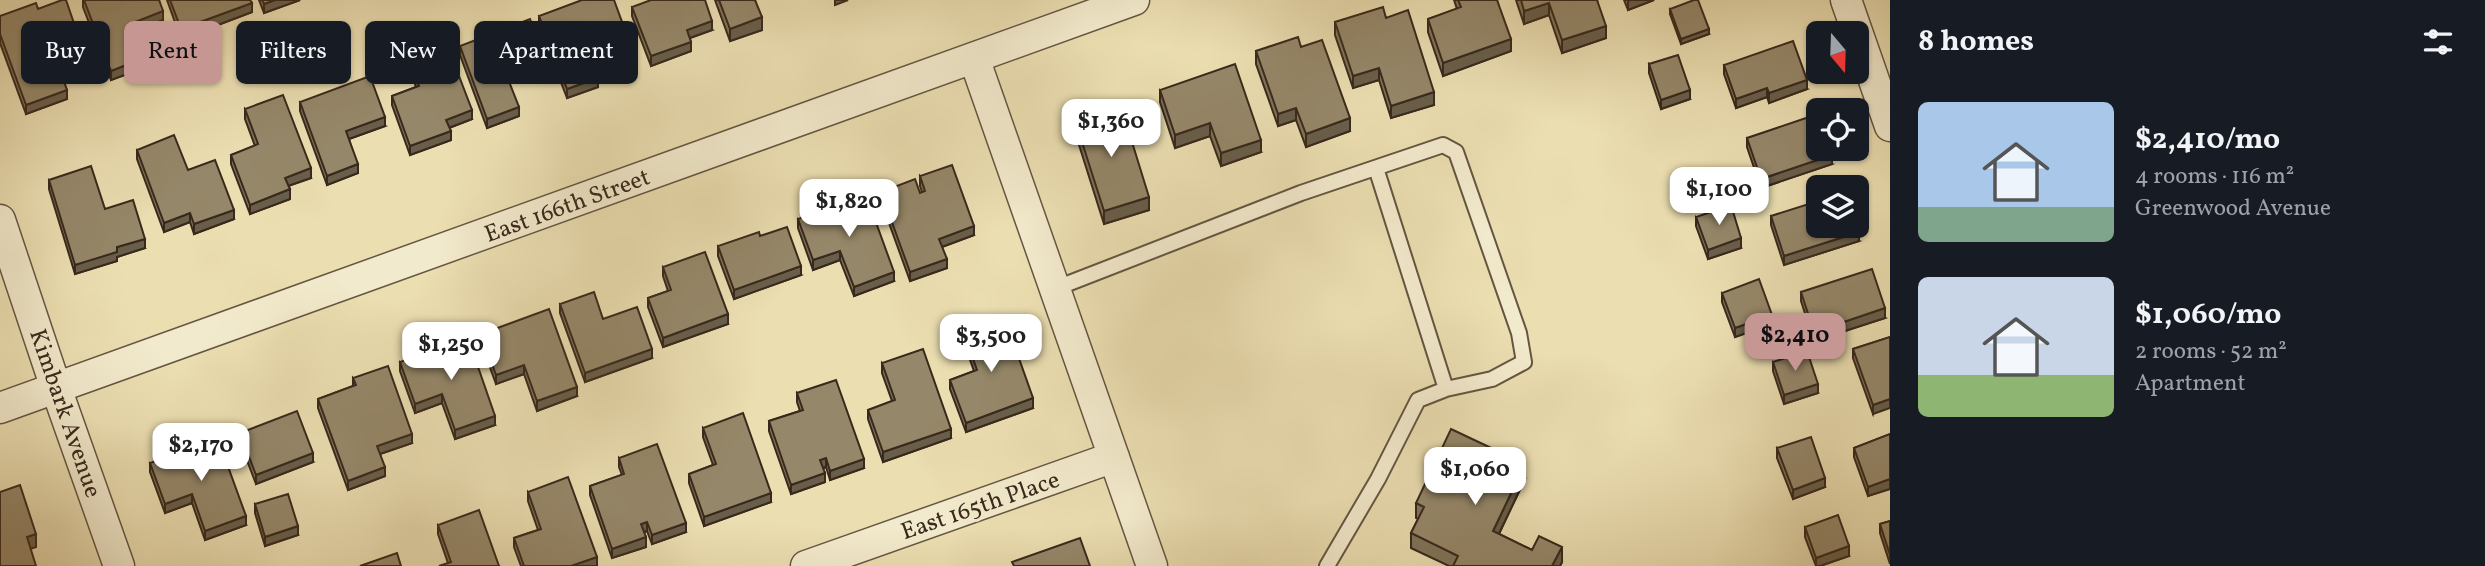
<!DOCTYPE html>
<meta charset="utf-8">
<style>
:root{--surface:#171b24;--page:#242831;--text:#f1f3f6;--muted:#9ea1a6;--accent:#c59692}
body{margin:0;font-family:Vollkorn,serif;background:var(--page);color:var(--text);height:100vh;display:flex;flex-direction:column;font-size:26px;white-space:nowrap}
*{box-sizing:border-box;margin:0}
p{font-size:23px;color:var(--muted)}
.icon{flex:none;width:38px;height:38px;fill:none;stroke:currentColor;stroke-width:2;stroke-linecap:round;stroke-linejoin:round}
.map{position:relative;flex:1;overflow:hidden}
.sheet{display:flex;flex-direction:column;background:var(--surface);width:595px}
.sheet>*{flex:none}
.banner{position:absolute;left:21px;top:21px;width:665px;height:63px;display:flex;gap:14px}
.needle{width:46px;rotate:161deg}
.fabs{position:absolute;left:1806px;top:21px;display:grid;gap:14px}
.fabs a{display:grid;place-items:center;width:63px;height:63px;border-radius:10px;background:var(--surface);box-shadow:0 2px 5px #0004;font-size:35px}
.price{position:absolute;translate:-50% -60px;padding:0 16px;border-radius:14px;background:#fff;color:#222;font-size:23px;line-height:46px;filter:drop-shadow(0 2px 4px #0008)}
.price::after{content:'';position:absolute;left:50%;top:42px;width:21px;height:16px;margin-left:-10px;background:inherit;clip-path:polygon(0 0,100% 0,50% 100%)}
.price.active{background:var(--accent);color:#111}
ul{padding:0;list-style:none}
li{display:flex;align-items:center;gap:21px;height:175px;padding:0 28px}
li span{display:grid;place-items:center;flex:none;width:196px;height:140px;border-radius:10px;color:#555}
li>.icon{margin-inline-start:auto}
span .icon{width:84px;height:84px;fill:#fffc;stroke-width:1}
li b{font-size:30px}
h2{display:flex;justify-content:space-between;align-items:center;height:84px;padding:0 28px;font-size:30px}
.tag{padding:0 24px;border-radius:10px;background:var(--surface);box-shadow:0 2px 5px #0004;font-size:24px;line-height:63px}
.tag.active{background:var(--accent);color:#111}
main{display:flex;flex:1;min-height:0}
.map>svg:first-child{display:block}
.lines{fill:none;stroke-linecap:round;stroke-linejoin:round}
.lane-casing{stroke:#655641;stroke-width:18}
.street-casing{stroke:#655641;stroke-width:33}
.lane{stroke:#f2eacc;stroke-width:14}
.street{stroke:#f2eacc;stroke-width:30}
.wall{fill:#80745a;stroke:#38291c;stroke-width:2}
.shaded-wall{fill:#685e4a;stroke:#38291c;stroke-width:2}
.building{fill:#958769;stroke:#38291c;stroke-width:2}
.labels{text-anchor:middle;stroke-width:6;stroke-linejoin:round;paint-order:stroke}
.street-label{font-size:24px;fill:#38291c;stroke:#f2eacc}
</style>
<main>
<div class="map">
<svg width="1890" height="566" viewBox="0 0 1890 566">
<rect width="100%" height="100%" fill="#ebdeb1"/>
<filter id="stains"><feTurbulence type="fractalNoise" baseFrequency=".00286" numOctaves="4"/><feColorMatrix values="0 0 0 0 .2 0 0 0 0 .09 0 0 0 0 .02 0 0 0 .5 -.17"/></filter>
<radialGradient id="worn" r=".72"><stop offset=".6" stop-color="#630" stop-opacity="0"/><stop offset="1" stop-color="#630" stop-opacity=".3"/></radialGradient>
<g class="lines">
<defs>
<path id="lane" d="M1376,168L1446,389
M1054,289L1301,193L1443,145L1456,152L1519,333L1524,362L1492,379L1446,389L1418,400L1378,479L1327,566"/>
<path id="street" d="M1846,0L1890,126
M974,58L1152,566
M0,220L56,388L119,566
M0,408L1134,0
M806,566L1114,457"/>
</defs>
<use href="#lane" class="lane-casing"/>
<use href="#street" class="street-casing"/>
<use href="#lane" class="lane"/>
<use href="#street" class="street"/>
</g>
<path class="wall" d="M83,0H159L163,20L139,30L149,66L111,80L83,7Z
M167,0H250L252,12L181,39Z
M259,0H300L264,13Z
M715,0H755L762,30L730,41Z
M1454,0H1497L1511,51L1443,76L1428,32V19L1457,9Z
M1516,0H1597L1606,38L1562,53L1549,15L1524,24Z
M1624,0H1654L1628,10Z
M632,7L712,30L690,38L691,51L651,66L632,16Z
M38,9L79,47L55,56L67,99L26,114L0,43V16Z
M1670,9L1709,34L1681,44L1670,14Z
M539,16L625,39L589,53L598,87L567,98L539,25Z
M1386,18L1434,105L1391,118L1379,80L1353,88L1335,35V22Z
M460,46L545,69L509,82L519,116L487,128L460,55Z
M1301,47L1350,131L1306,147L1296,120L1278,126L1256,64V51Z
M406,51L472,119L449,128L451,140L410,155L392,105V96L416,87L406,60Z
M1649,64L1690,99L1661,109L1649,73Z
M1724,65L1807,89L1769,103L1767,97L1736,108L1724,74Z
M1160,90L1261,152L1221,166L1210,136L1175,148L1160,102Z
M300,102L385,126L349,139L358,173L327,185L300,111Z
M245,109L311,178L288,186L290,199L250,214L231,164V155L255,146L245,119Z
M1074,117L1118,132L1149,210L1104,224L1074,129Z
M1747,138L1832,164L1761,188L1747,147Z
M137,150L188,170L234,219L194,234L190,222L164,232L137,159Z
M920,176L974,235L942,247L947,268L910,281L881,201V192L920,193L922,192L920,186Z
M49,180L105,209L145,248L117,257V261L75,274L49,189Z
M1771,216L1859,241L1784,265L1771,225Z
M1696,217L1741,248L1708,259L1696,226Z
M798,219L894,281L854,296L840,260L813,270L798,228Z
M718,246L801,275L734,299L718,256Z
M663,267L728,324L663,347L648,307V298L668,291L663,276Z
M1801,292L1885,318L1814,341L1801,301Z
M1722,293L1772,324L1735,337L1722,302Z
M560,304L603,319L652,358L585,382L560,313Z
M481,334L577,396L537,411L524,374L496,384L481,343Z
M964,334L1033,408L966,432L950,389V380L974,371L964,343Z
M1890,337L1873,414L1853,358V349Z
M400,362L495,425L455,439L442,403L415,413L400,371Z
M1773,362L1818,393L1784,404L1773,371Z
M882,363L951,438L883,462L868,419V410L892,401L882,373Z
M353,378L412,443L380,454L385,476L348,490L318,408V399L353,386Z
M797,393L864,468L830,480L826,467L823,468L825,482L791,494L769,431V421L800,411L797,402Z
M703,428L771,502L704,526L689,483V474L713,465L703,437Z
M240,433L313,462L256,484L240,442Z
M1890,434V489L1868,496L1854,457V448Z
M1777,448L1825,487L1793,499L1777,458Z
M619,458L686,532L652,544L647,531L644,532L646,547L612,558L590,495V486L622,475L619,467Z
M150,463L246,525L205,540L192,503L165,513L150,472Z
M1525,479L1499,534L1532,550L1562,562L1560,566H1449L1411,548V533L1418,519L1416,518V503Z
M528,492L597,566H521L514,547V538L538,530L528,501Z
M255,504L298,535L265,546L255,513Z
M1890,521V564L1880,533V524Z
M438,525L499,566L448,563L438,534Z
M1805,527L1849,556L1820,566H1816L1805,537Z"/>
<path class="shaded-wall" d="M275,0H300L264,13V4Z
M835,0H848L835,5Z
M1630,0H1654L1628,10V1Z
M252,3V12L181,39V29Z
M1549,3V15L1524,24V11Z
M163,11V20L135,31V22Z
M762,17V30L730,41V29Z
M712,21V30L687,39V30Z
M1606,26V38L1562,53V40Z
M1709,29V34L1681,44V39Z
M625,30V39L586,54V45Z
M79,38V47L52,57V48Z
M1511,39V51L1443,76V63Z
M691,42V51L651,66V56Z
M149,56V66L111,80V71Z
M545,60V69L506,83V74Z
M1379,68V80L1353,88V76Z
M598,78V87L567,98V89Z
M1807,80V89L1769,103V93Z
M1767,88V97L1736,108V99Z
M67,90V99L26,114V105Z
M1690,90V99L1661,109V100Z
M1434,92V105L1391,118V106Z
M519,107V116L487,128V119Z
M1296,108V120L1278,126V114Z
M472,110V119L446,129V120Z
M385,117V126L346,140V131Z
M1350,118V131L1306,147V134Z
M1210,123V136L1175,148V135Z
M451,131V140L410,155V146Z
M1261,140V152L1221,166V153Z
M1832,155V164L1761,188V179Z
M358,164V173L327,185V176Z
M311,168V178L285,187V178Z
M290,189V199L250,214V205Z
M1149,197V210L1104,224V211Z
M234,210V219L194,234V224Z
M190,213V222L164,232V223Z
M974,226V235L939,248V239Z
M1859,232V241L1784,265V256Z
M1741,238V248L1708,259V250Z
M145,239V248L117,257V261L75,274V265L117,247Z
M840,251V260L813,270V260Z
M947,259V268L910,281V272Z
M801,266V275L734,299V290Z
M894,272V281L854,296V287Z
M1885,308V318L1814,341V332Z
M728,314V324L663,347V338Z
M1772,315V324L1735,337V328Z
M652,349V358L585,382V373Z
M524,365V374L496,384V375Z
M1818,384V393L1784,404V395Z
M577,387V396L537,411V401Z
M442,394V403L415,413V404Z
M1033,398V408L966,432V423Z
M1890,399V408L1873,414V405Z
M495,416V425L455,439V430Z
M951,429V438L883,462V452Z
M412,434V443L377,455V446Z
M313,453V462L256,484V475Z
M826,458V467L820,469V460Z
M864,459V468L830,480V471Z
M1525,464V479L1493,546V531Z
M385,467V476L348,490V481Z
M825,473V482L791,494V485Z
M1825,478V487L1793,499V490Z
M1890,479V489L1868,496V487Z
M771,493V502L704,526V517Z
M192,494V503L165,513V504Z
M246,516V525L205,540V531Z
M647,522V531L641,533V524Z
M686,523V532L652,544V535Z
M298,526V535L265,546V537Z
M36,534V547L27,550V537Z
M646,537V547L612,558V549Z
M1849,546V556L1820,566H1816V558Z
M1562,547V562L1560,566H1552Z
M597,557V566H571Z"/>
<path class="building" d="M62,0H66L79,38L52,48L67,90L26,105L0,34V16L36,3L38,9Z
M84,0H159L163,11L135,22L149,56L111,71Z
M170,0H250L252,3L181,29Z
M262,0H275L264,4Z
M582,0H614L625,30L586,45L598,78L567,89L539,16Z
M651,0H705L712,21L687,30L691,42L651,56L632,7Z
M719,0H755L762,17L730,29Z
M1458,0H1497L1511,39L1443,63L1428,19L1461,7Z
M1521,0H1597L1606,26L1562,40L1549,3L1524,11Z
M1694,0H1698L1709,29L1681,39L1670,9Z
M1383,7L1386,18L1408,10L1434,92L1391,106L1379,68L1353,76L1335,22Z
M530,19L545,60L506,74L519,107L487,119L460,46Z
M444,37L472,110L446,120L451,131L410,146L392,96L419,86L406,51Z
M1298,37L1301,47L1322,40L1350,118L1306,134L1296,108L1278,114L1256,51Z
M1793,41L1807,80L1769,93L1767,88L1736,99L1724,65Z
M1678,55L1690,90L1661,100L1649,64Z
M1235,64L1261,140L1221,153L1210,123L1175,135L1160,90Z
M370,76L385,117L346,131L358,164L327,176L300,102Z
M283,95L311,168L285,178L290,189L250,205L231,155L258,144L245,109Z
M1109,105L1118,132L1128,129L1149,197L1104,211L1074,117Z
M1818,114V149H1830L1832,155L1761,179L1747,138Z
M174,135L188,170L215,160L234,210L194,224L190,213L164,223L137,150Z
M952,165L974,226L939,239L947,259L910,272L881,192L915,179L920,193L925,191L920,176Z
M91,166L105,209L133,200L145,239L117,247V252L75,265L49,180Z
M866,195L894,272L854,287L840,251L813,260L798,219Z
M1818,201V226H1857L1859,232L1784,256L1771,216Z
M1731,205L1741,238L1708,250L1696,217Z
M787,227L801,266L734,290L718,246L759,232L760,236Z
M705,252L728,314L663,338L648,298L671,290L663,267Z
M1872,269L1885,308L1814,332L1801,292Z
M1759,279L1772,315L1735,328L1722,293Z
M594,292L603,319L637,307L652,349L585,373L560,304Z
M549,309L577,387L537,401L524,365L496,375L481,334Z
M1005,319L1033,398L966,423L950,380L977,370L964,334Z
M1890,337V399L1873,405L1853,349Z
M468,338L495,416L455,430L442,394L415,404L400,362Z
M923,349L951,429L883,452L868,410L895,400L882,363Z
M1807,351L1818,384L1784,395L1773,362Z
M388,366L412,434L377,446L385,467L348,481L318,399L356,385L353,378Z
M836,380L864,459L830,471L826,458L820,460L825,473L791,485L769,421L803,410L797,393Z
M297,411L313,453L256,475L240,433Z
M743,413L771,493L704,517L689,474L716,464L703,428Z
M1451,429L1525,464L1493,531L1532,550L1539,536L1562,547L1552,566H1453L1458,556L1411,533L1424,507L1416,503Z
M1890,434V479L1868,487L1854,448Z
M1811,437L1825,478L1793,490L1777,448Z
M218,439L246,516L205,531L192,494L165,504L150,463Z
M657,444L686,523L652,535L647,522L641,524L646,537L612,549L590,486L624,474L619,458Z
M568,477L597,557L571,566H524L514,538L541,529L528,492Z
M20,485L36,534L27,537L36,566H0V492Z
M288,494L298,526L265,537L255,504Z
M479,510L499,566H439L451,562L438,525Z
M1838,515L1849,546L1816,558L1805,527Z
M1890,521V555L1880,524Z
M1080,538L1090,566H1014L1012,562Z
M397,553L401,566H360Z"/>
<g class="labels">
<g class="street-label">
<text transform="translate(567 205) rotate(-20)" y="8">East 166th Street</text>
<text transform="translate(66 413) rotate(71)" y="8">Kimbark Avenue</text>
<text transform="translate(980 505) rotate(-19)" y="8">East 165th Place</text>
</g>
</g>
<rect width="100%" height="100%" filter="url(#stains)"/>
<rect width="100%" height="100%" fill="url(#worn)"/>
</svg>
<div class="fabs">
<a><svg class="needle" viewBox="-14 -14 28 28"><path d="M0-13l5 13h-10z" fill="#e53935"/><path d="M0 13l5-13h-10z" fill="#9ea1a6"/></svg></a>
<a><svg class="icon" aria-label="locate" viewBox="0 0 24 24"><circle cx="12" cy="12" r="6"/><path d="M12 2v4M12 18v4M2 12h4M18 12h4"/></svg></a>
<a><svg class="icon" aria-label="layers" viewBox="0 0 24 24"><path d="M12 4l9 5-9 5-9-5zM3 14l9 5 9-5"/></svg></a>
</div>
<b class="price" style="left:1111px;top:159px">$1,360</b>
<b class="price" style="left:1719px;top:227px">$1,100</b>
<b class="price" style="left:849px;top:239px">$1,820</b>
<b class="price active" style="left:1795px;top:373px">$2,410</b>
<b class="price" style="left:991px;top:374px">$3,500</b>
<b class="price" style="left:451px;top:382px">$1,250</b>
<b class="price" style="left:201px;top:483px">$2,170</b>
<b class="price" style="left:1475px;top:507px">$1,060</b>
<div class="banner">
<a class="tag">Buy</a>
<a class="tag active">Rent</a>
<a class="tag">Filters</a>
<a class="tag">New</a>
<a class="tag">Apartment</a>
</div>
</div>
<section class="sheet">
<h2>8 homes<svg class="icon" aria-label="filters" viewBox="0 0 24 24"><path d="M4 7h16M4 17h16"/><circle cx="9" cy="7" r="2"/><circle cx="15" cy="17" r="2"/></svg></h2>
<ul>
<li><span style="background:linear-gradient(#a9c7e8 75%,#7fa58c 0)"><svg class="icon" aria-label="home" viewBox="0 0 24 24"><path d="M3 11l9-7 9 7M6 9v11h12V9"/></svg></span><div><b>$2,410/mo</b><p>4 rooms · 116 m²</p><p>Greenwood Avenue</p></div></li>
<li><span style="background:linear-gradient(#c9d6e8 70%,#8fb573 0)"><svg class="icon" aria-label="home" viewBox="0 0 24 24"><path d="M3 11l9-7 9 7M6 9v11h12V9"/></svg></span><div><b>$1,060/mo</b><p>2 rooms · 52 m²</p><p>Apartment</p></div></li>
</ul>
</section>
</main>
